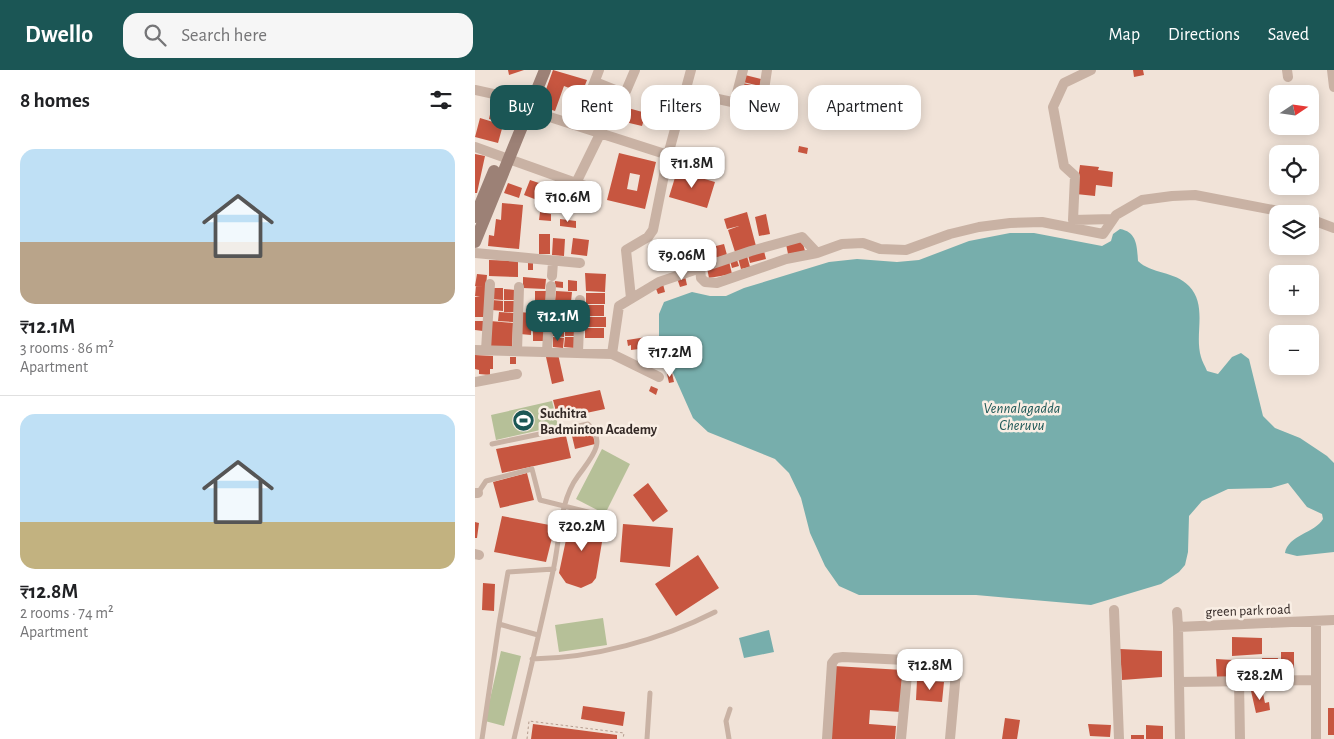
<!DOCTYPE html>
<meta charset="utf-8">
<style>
:root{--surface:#fff;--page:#f6f6f6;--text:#202124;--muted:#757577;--line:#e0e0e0;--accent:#1b5655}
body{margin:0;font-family:"Alegreya Sans",sans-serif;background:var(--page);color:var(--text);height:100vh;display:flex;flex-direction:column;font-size:19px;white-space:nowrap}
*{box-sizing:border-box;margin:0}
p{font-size:16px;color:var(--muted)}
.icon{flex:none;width:28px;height:28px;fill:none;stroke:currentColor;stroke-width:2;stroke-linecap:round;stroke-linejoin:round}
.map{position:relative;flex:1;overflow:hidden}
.side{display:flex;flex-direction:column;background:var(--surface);width:475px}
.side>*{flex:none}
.banner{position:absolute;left:15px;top:15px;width:475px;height:45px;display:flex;gap:10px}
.needle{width:32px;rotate:77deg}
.fabs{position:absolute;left:794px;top:15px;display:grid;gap:10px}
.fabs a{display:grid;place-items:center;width:50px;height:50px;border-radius:10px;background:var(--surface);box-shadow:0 2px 12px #0003;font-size:25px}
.price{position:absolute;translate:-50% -42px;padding:0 11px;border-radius:10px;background:#fff;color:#222;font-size:16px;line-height:32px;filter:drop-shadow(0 1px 2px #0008)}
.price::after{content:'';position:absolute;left:50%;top:30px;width:15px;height:11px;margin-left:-8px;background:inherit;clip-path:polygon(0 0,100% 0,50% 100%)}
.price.on{background:var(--accent);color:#fff}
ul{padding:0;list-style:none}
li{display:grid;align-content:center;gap:10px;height:265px;padding:0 20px}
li+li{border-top:1px solid var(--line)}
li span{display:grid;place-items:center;height:155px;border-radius:15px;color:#555}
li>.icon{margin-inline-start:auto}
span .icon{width:90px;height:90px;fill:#fffc;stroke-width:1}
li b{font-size:21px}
h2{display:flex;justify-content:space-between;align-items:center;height:60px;padding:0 20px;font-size:21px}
.chip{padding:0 18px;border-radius:15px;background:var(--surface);box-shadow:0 2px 12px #0003;font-size:18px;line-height:45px}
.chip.on{background:var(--accent);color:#fff}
header{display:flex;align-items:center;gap:30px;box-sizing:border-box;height:70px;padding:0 25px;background:var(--accent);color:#fff}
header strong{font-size:24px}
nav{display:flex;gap:28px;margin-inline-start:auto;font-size:18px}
.search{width:350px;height:45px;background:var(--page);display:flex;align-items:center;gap:12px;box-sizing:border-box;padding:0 18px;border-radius:15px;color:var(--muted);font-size:19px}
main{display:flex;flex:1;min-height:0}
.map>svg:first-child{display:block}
.green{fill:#b6c098}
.water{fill:#77aeac}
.building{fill:#c75640;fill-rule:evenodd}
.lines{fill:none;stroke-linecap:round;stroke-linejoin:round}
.path{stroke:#b59c8e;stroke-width:1;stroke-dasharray:2.5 2.5;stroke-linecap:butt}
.service{stroke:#c9b2a4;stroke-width:5}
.minor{stroke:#c9b2a4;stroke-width:10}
.secondary{stroke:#9c8176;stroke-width:12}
.labels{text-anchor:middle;stroke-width:5;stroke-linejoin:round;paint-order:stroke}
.poi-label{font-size:14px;font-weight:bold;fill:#342926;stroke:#f9eee4;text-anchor:start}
.street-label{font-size:14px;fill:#342926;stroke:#f9eee4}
.water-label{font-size:15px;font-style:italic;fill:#1b5655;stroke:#f9eee4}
</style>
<header>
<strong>Dwello</strong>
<div class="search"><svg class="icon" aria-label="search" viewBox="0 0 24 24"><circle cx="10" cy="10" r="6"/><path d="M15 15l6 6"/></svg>Search here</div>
<nav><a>Map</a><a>Directions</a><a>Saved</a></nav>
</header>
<main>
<section class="side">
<h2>8 homes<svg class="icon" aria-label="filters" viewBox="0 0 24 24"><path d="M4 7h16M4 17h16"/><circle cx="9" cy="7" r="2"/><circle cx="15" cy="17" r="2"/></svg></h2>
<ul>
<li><span style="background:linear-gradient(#bfe0f5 60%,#b9a48a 0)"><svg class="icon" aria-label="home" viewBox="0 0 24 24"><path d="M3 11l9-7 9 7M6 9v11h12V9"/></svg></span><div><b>₹12.1M</b><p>3 rooms · 86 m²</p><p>Apartment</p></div></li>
<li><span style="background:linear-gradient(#bfe0f5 70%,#c2b280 0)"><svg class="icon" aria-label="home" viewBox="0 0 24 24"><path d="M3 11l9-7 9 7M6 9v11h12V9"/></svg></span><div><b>₹12.8M</b><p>2 rooms · 74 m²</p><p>Apartment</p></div></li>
</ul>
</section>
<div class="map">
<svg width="859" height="669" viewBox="0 0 859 669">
<rect width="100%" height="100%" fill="#f1e3d8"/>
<path class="green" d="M77,331L83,356L21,370L16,345Z
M127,379L155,394L130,444L101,429Z
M128,548L132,575L84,582L80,555Z
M26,581L46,586L29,656L10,651Z"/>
<path class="water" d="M645,159C662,162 662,176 663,191C676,204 700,201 714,216C733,236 719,264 726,287C727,291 730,296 732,301L743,304L757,287L766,283L774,289L788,346L800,358L825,368L852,386L859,393V482L822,486L810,483C813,465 840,463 848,449L847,444L832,437L813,413L796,418L753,419L727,431L714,446L713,482L710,495L704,502L686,514L616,535L501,525H384L364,516L350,496L335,463L326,428L314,403L300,389L233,362L218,348L198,303L189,288L184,271V244L189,232L217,222L235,226H251L269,218L354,192L382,189L422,192L444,190L494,171L535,163H559L627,176L636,171L638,164Z
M294,560L299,582L269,588L264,568Z"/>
<path class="building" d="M33,0H49L34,5Z
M78,0L112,10L107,23L89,16L80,41L65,36Z
M658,0H668L669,5L659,7Z
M270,5L286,9L285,16L268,12Z
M268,13L285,17L283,25L266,21Z
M266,23L282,26L281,34L265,30Z
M18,31L33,35L29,53L14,49Z
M265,32L280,35L279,42L263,40Z
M153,38L171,43L167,56L150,52Z
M5,48L28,55L23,73L0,67Z
M324,76L333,78L332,84L323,82Z
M144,83L181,92L170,139L132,130ZM155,103L165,105L162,121L152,119Z
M0,84L10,86L2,123H0Z
M605,95L624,97L623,100L638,102L637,117L621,115L620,126L601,124Z
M202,101L240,112L232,138L194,127Z
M55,110L67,114L62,130L49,125Z
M33,113L47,118L44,128L29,123Z
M70,117L79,120L74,134L65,130Z
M27,133L48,135L44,179L13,176L14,165L19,166L21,149L26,150Z
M65,142L76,144V151L64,150Z
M272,142L281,176L260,182L253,160L264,156L252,159L249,149Z
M291,144L295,164L284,166L280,147Z
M85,149L101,151V158L85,156Z
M64,164H75V184H64Z
M78,168L90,169L89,186L77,185Z
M98,168L114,170L112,186L96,184Z
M327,170L330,181L313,184L311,174Z
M249,174L252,185L240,188L237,177Z
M289,181L291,189L275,193L273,185Z
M220,184L225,195L214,199L210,188Z
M272,186L275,197L266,199L263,188Z
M209,188L212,199L202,202L199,192Z
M14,190L43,191V207L14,206Z
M262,190L264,196L257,198L255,191Z
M254,191L257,204L234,208L232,198Z
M53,193H58V200H53Z
M110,203L131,204L130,222L111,221Z
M2,204L12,205L11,217L0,216Z
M210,206L212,215L205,217L202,208Z
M48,207L71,209L70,219L48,218Z
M93,210L102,211V221H93Z
M80,211L88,212V218L79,217Z
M188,214L190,222L183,224L180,216Z
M1,216L11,217V247H0V227L5,226H0Z
M16,218H28V230L16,229Z
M29,219L40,220V230H29Z
M60,221H72V232L62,231L71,232V243L56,242V232H60Z
M81,221L97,222L96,232L80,231Z
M111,223H130V234H111Z
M17,230L28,231V241L17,240Z
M29,231H39V242H29Z
M91,234H102L101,245L91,244Z
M108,235H129V246H108Z
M24,242L39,243L38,252L23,251Z
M44,242L56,243V265L45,264Z
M59,243L70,244L69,259L58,258Z
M78,245H88V255H78Z
M90,245H100L99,256L90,255Z
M109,247H131V257H109Z
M0,251H9L8,261L0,260Z
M15,251L38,253L37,277L13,276Z
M79,256H89V267L78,266Z
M90,257H100V266H90Z
M110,258H129V268H110Z
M58,259H69V271H58Z
M178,266V276L174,277L175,280L164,282V279L156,280V275L153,276L152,270Z
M78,267L89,268L88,278L78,277Z
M90,267H100V278L89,277Z
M83,284L89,311L77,314L71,287Z
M0,285L18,286V299H15V305L4,304V300L0,299Z
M35,287H41V294H35Z
M197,303L199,312L194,313L192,304Z
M176,316L183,319L181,325L174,321Z
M125,320L130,339L83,349L78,330Z
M117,361L120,374L100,379L97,366Z
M91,366L96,388L27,403L21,379Z
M52,403L59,430L25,438L18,412Z
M173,413L193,441L178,452L158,425Z
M27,446L80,456L71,492L19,482Z
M96,446L130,454L121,508L117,513L106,518L91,513L84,503Z
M0,452L4,453L2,468H0Z
M148,454L198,458L195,497L145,492Z
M223,485L244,518L201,546L180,514Z
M8,513L20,514L19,541L7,540Z
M757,567L787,568V584L757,586Z
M645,579L687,581V607L647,610Z
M806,582H819V602H806Z
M787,588H803L801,608L788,607Z
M741,589L758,590L755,607L742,608Z
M359,596L428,600L426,642L395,640L394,654L421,656L420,669H355Z
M442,610L469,612L467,632L441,630Z
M787,619L790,633L794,632L795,640L781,643L776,621Z
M108,636L150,642L148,656L106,649Z
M853,638H859V665H853Z
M530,648L545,650L542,669H527Z
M58,654L142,665V669H56Z
M613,654L636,655L635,667L615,666Z
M671,655L688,656V669H671Z
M656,665H669V669H656Z"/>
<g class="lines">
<path class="path" d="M52,669L54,651L149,663L148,669"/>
<path class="service" d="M17,374L113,354C133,372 115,389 103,406C84,431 85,471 78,501C66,557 52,613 39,669
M3,423L11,411L57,399L65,430L137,448
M24,554L33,502L79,499
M57,589C119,588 185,570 240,542
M7,669L24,554L63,565
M172,669L175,623
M254,669L251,651L255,639"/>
<path class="minor" d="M616,0L589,13L578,37L589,96L600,106L598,150L638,149
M812,0L813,7
M857,0L859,17
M120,12L145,22L151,21L160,0
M0,20L50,31
M210,22L257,32L261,27L268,0
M287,33L292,0
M53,40L193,85
M103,55L124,0
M0,77L101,113
M117,118L101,113L125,64
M835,149L859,158
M0,183L105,193
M225,198L226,208L230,212L242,213L311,189L342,183L367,174L388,173L405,179L431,180L475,164L504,157L535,153L567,152L628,164L641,145L667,130L697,126L720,125L819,144
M77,206L78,192
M156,228L151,180L173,167L178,160L193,85L216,0
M0,280L137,284L144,236L184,212L276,181L327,167L342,183
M11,280L15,214
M42,281L44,217
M72,281L76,216
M103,282L105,230
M137,284L184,307
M0,312L42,304
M0,423H3
M0,484L4,485
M639,540L644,669
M702,542L703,557L859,550
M703,557L705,669
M764,611L765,669
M704,612L840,610
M352,669L357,593L361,588L368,587L431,590L433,594L426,669
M475,669L481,602
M841,669V551"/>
<path class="secondary" d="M0,147L19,101
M0,172L70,0"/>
</g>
<defs>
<symbol id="stadium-disc" viewBox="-11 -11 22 22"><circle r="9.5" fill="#1b5655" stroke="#f9eee4"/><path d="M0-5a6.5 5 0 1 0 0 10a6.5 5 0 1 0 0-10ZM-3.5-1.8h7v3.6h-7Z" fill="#fff"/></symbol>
</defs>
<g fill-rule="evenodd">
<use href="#stadium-disc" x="36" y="338" width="25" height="25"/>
</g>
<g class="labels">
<g class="poi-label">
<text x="65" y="348">Suchitra<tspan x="65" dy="16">Badminton Academy</tspan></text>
</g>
<g class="street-label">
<text transform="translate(773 540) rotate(-2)" y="5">green park road</text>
</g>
<g class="water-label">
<text x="547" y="343">Vennalagadda<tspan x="547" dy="17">Cheruvu</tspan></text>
</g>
</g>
</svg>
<div class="fabs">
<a><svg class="needle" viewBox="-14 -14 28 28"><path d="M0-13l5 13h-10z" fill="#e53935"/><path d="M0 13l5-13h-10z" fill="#757577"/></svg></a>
<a><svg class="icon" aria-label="locate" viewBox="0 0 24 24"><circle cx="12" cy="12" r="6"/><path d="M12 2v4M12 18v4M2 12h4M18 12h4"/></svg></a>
<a><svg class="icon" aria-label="layers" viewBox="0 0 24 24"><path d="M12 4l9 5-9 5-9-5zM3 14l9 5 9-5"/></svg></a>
<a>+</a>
<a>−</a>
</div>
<b class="price" style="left:217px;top:119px">₹11.8M</b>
<b class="price" style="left:93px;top:153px">₹10.6M</b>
<b class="price" style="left:207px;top:211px">₹9.06M</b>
<b class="price on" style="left:83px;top:272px">₹12.1M</b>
<b class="price" style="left:195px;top:308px">₹17.2M</b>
<b class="price" style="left:107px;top:482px">₹20.2M</b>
<b class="price" style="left:455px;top:621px">₹12.8M</b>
<b class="price" style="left:785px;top:631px">₹28.2M</b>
<div class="banner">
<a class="chip on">Buy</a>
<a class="chip">Rent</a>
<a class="chip">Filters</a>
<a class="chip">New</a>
<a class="chip">Apartment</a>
</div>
</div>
</main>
